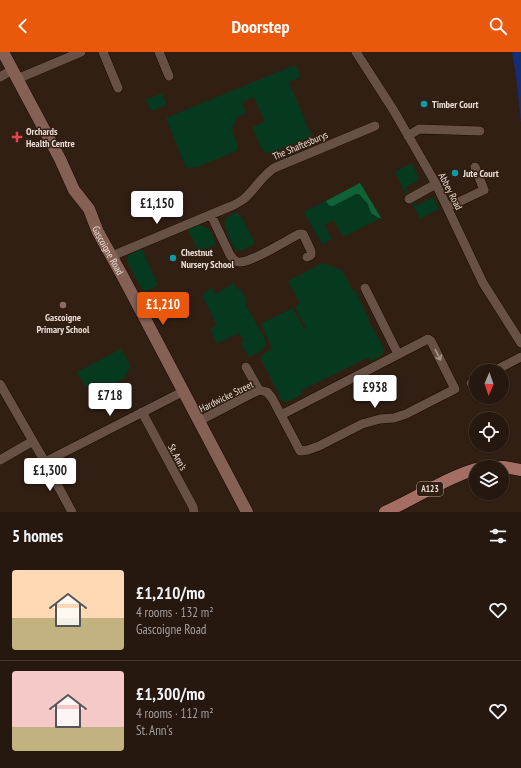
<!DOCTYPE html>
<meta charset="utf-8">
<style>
:root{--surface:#26170f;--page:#32241d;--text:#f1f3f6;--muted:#a49f9e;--line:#42362f;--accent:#ea580c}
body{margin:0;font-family:"PT Sans Narrow",sans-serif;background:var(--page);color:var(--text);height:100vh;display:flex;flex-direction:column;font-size:15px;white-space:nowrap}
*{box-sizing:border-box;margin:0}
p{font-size:13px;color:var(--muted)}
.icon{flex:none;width:22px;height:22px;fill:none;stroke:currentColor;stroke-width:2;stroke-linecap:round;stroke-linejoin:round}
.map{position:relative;height:460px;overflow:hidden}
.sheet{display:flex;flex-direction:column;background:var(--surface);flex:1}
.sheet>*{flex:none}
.needle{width:26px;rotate:182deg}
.buttons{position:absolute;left:469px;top:312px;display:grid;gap:8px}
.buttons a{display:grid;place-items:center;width:40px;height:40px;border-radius:50%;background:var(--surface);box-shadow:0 1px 3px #0004,0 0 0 1px var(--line);font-size:20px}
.price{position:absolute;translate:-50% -34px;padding:0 9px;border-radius:4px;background:#fff;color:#222;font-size:13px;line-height:26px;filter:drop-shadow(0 1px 2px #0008)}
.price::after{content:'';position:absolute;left:50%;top:24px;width:12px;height:9px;margin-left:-6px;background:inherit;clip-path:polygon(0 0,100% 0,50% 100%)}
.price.current{background:var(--accent);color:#fff}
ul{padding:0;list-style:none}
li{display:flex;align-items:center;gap:12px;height:100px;padding:0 12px}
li+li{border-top:1px solid var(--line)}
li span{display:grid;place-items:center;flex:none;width:112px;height:80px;border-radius:4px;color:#555}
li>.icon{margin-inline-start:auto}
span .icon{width:48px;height:48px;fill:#fffc;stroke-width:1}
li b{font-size:17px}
h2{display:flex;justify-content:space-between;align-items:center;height:48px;padding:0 12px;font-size:17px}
header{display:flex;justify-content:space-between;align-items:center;height:52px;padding:0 12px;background:var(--accent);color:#fff;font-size:18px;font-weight:600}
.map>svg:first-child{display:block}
.green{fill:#063a1f}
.forest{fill:#106238}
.water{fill:#142e75}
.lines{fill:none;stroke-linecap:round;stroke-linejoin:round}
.street-casing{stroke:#190802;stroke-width:10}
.secondary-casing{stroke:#190802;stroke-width:13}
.primary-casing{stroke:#190802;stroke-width:13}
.street{stroke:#675146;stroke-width:9}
.secondary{stroke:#856055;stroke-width:12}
.primary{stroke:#a46e65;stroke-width:12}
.oneway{stroke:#a8978e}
.culture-dot{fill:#0f9aa8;stroke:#321f14;stroke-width:1.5}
.health-dot{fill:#e0444e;stroke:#321f14;stroke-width:1.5}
.education-dot{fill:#8d6e63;stroke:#321f14;stroke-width:1.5}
.labels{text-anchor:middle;stroke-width:3;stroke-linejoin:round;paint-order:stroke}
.shield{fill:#321f14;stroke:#b3a49c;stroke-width:1}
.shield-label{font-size:9px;font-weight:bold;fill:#eaddd6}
.poi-label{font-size:10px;font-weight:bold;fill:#eaddd6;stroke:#321f14;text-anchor:start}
.street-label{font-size:10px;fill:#eaddd6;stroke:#321f14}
</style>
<header><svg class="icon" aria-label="back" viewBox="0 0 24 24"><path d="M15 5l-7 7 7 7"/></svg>Doorstep<svg class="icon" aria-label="search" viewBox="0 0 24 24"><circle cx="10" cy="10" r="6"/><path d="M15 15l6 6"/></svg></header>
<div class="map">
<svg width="521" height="460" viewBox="0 0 521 460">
<rect width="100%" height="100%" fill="#321f14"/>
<path class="green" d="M295,13L301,25L289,30L312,85L269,101L262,98L252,75L265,70L254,45L242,50L246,61L237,65L232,79L238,94L236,99L198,115L186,116L166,66Z
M162,41L167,53L151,59L146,48Z
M412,111L416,120L419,128L406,135L409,141L406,142L395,120Z
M360,131L381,166L343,185L334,168L324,173L332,187L322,192L304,160Z
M433,145L439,157L420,167L411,149H413L416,154Z
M233,161H238L241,164L255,191C249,195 242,201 234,197L225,175V167Z
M196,173C209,174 212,180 216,192L199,200L188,178Z
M142,197L158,233L144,241L127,210V205L129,203Z
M323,211L343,219L352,238H355L369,267L368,268L384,296V302L371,309L369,305L304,337L301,341L302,343L286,350L282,349L260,305L272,296L261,272L293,256L304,277L306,276L295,255L300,252L288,229Z
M234,231L237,238L240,236L247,249L244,250L266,289C266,298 257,301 249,305L241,291L244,289L239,281L217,292L210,277L217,273L202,243L212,236L215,242Z
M121,297L130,313L125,326L98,340L85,334L77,320Z"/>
<path class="forest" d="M360,131L381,166H379L371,161L368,152L359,142H356L333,154H331L329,153L326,149Z"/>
<path class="water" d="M512,0H521V71L516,23Z"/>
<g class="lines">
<defs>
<path id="street" d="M103,0L118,36
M159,0L169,24
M356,0L394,59L436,132L483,231L521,291
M0,25L12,18
M17,27L81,0
M408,84L419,77L480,79
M409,147L436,132
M448,155L484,138L475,115
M211,163L230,203C233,206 234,210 239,210C251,211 287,188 299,182H303L311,199V203L307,205
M112,204L229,155C235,153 239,150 244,147C255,137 262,124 274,116L375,74
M365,236L398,302
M246,315L259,338
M494,319L521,305
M471,331L476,328
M0,332L45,410L72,460
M142,360L193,455L194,460
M199,369L259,338L267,340L272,346L300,399L308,398L319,394L362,372L380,367L394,366L406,362L455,337L431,289L428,287L281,363
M0,408L33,389
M45,410L184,339"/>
<g id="secondary">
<path id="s1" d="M3,0L60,107L74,138L89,157L94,170L98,180L123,225L247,460"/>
</g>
<path id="primary" d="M487,415H504L521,418
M385,460C417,446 443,427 476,417"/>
</defs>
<use href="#street" class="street-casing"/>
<use href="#secondary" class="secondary-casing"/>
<use href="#primary" class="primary-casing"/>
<use href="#street" class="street"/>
<use href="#secondary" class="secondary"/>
<use href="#primary" class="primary"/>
</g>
<defs><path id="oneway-shaft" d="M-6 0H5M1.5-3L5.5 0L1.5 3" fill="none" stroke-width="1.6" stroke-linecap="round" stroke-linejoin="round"/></defs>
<use class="oneway" href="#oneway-shaft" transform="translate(438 303) rotate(63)"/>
<g class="culture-dot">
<circle cx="424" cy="52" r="4"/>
<circle cx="455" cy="121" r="4"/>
<circle cx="173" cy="206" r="4"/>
</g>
<path class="health-dot" d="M15 79h4v4h4v4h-4v4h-4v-4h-4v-4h4z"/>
<circle class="education-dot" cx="63" cy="253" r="4"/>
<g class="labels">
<rect class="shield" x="417" y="430" width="26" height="14" rx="3"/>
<g class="shield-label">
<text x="430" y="440">A123</text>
</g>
<g class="poi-label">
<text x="432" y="56">Timber Court</text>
<text x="26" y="83">Orchards<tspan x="26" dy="12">Health Centre</tspan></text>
<text x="463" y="125">Jute Court</text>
<text x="181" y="204">Chestnut<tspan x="181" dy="12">Nursery School</tspan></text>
<text x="63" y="269" text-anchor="middle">Gascoigne<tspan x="63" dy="12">Primary School</tspan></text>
</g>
<g class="street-label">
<text transform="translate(300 93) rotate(-23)" y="4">The Shaftesburys</text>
<text transform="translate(451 139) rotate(63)" y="4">Abbey Road</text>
<text dy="4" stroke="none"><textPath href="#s1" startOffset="225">Gascoigne Road</textPath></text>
<text transform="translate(226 344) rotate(-26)" y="4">Hardwicke Street</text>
<text transform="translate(178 405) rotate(62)" y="4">St. Ann's</text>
</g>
</g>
</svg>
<div class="buttons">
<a><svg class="needle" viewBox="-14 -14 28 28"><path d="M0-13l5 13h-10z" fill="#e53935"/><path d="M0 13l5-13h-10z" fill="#a49f9e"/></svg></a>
<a><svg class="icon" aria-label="locate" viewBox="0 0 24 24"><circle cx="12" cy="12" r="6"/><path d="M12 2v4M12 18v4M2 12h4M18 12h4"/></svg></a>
<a><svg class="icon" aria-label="layers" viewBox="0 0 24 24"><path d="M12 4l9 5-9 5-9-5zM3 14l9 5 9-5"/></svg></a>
</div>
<b class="price" style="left:157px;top:173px">£1,150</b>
<b class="price current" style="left:163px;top:274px">£1,210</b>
<b class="price" style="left:375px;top:357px">£938</b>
<b class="price" style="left:110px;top:365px">£718</b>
<b class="price" style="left:50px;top:440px">£1,300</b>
</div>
<section class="sheet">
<h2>5 homes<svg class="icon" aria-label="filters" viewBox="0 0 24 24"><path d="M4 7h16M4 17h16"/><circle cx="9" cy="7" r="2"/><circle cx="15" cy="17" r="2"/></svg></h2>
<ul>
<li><span style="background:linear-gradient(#ffd9b3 60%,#c2b280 0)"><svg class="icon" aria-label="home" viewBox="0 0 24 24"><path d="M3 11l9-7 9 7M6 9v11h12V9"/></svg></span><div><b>£1,210/mo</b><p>4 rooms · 132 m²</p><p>Gascoigne Road</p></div><svg class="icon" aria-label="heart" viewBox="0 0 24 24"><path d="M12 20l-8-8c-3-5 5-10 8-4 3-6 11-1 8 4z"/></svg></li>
<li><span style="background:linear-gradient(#f6c9c9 70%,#c2b280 0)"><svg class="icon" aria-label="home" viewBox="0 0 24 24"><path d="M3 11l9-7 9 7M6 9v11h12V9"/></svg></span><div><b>£1,300/mo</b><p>4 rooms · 112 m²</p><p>St. Ann's</p></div><svg class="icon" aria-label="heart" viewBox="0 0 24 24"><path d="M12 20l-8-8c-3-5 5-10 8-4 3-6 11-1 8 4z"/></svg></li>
</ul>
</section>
